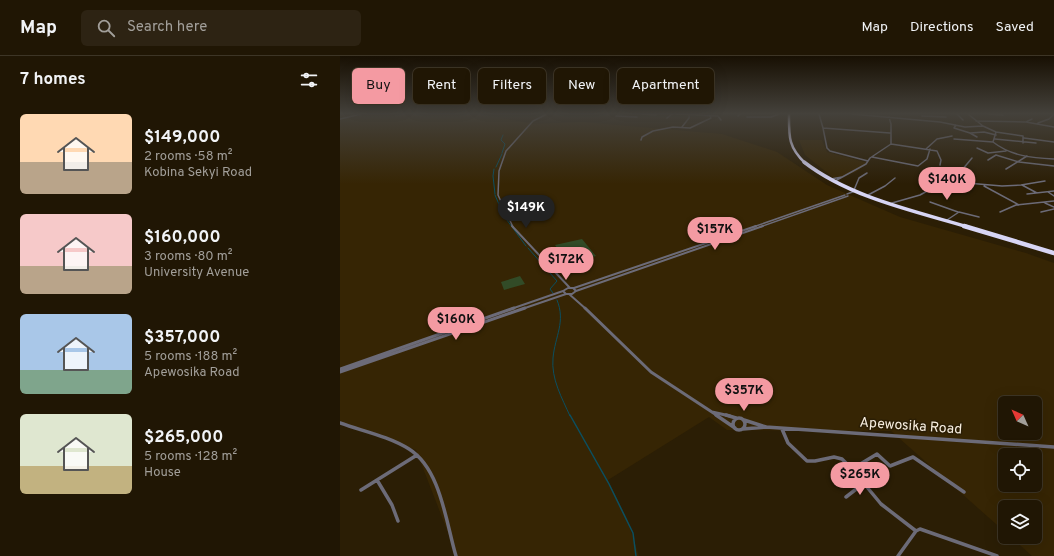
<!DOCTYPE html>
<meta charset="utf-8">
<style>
:root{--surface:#201604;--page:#2d2313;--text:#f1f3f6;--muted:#a29f9a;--line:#3d3526;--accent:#f49aa2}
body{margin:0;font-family:Overpass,sans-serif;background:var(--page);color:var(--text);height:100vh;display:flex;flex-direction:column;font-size:15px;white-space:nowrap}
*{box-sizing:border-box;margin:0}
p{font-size:13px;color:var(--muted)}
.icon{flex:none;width:22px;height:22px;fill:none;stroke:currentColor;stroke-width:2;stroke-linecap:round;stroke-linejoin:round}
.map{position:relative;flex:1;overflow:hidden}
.drawer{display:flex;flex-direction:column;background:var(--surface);width:340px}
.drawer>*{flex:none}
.guide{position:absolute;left:12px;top:12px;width:380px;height:36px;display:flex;gap:8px}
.needle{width:26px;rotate:315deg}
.fabs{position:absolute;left:658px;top:340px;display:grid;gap:8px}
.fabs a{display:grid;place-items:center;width:44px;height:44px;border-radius:6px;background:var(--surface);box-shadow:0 4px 16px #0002,0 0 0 1px var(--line);font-size:20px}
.price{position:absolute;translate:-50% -34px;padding:0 9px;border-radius:14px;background:var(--accent);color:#111;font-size:13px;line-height:26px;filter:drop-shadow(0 1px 2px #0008)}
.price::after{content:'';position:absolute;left:50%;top:24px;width:12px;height:9px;margin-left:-6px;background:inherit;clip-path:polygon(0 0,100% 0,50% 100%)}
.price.on{background:#222;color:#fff}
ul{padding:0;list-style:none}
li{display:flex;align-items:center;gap:12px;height:100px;padding:0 20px}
li span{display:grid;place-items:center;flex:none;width:112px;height:80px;border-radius:6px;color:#555}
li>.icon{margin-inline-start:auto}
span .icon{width:48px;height:48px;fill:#fffc;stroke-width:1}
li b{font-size:17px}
h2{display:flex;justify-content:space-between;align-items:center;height:48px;padding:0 20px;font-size:17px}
.tag{padding:0 14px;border-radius:6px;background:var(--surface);box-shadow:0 4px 16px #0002,0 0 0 1px var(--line);font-size:14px;line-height:36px}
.tag.on{background:var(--accent);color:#111}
header{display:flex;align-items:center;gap:24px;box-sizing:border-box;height:56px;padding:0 20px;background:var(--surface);border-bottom:1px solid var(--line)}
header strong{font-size:19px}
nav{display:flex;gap:22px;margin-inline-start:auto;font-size:14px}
.search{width:280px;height:36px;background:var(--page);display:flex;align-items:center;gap:10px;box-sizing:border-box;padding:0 14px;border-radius:6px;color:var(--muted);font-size:15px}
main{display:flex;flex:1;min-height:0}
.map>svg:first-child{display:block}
.built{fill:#362504;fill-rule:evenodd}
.green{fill:#324b27}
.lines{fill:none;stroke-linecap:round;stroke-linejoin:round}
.stream-far1{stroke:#0b4f60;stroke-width:1}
.stream{stroke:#0b4f60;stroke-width:1.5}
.street-far3{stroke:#6c6b78;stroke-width:1.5}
.street-far2{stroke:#6c6b78;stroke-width:2}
.street-far1{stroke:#6c6b78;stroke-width:3}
.street{stroke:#6c6b78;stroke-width:3.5}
.highway-far2{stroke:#d7d5f5;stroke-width:2.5}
.highway-far1{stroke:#d7d5f5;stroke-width:3.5}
.highway{stroke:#d7d5f5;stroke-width:4.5}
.labels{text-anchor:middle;stroke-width:3;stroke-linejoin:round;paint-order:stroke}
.near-street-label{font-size:14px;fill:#f7eee0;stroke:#2b1e05}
</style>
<header>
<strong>Map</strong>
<div class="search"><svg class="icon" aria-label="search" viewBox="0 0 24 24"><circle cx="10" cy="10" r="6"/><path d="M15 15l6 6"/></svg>Search here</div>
<nav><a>Map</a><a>Directions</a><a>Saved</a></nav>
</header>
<main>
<section class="drawer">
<h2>7 homes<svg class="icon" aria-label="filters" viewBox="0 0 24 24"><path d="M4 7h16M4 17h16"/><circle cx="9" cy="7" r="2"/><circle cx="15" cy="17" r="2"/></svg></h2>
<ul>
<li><span style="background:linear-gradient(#ffd9b3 60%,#b9a48a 0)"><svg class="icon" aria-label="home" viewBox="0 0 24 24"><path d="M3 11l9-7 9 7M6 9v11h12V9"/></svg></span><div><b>$149,000</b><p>2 rooms · 58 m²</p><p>Kobina Sekyi Road</p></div></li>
<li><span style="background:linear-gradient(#f6c9c9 65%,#b9a48a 0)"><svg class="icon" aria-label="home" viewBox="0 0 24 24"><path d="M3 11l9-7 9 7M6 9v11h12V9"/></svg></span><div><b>$160,000</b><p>3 rooms · 80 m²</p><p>University Avenue</p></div></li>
<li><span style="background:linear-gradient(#a9c7e8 70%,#7fa58c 0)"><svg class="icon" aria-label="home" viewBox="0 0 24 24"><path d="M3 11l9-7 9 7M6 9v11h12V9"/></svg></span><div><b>$357,000</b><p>5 rooms · 188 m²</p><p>Apewosika Road</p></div></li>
<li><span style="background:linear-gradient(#dfe7d0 65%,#c2b280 0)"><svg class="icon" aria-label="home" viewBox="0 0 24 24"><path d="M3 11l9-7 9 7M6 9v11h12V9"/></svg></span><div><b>$265,000</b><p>5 rooms · 128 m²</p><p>House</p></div></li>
</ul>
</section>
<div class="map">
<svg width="714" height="500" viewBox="0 0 714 500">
<rect width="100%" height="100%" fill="#2b1e05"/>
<path class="built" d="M0,59H147L194,68L242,66L382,78L437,96L487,129L560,161L686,197L714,207V500H692L671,481H695V451H665V476L551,375L387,374L369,361L268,424L287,463L299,500H117L76,394L0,367ZM665,347H695V377H665ZM665,399H695V429H665Z
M459,84H482L487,96L528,107L516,116L495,123L465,99Z"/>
<path class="green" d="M242,183L256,200L228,208L215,189Z
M180,220L185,228L164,234L161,226Z"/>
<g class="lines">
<path class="stream-far1" d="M162,97L165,88L161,84L163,79
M156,111L162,98
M154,113L153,120L155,138
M155,139L164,160L186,190
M188,192L217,225L210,233L213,237
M217,244C226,266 215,280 213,302C211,323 222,342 230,360"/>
<path class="stream" d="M230,359L269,428L293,477L296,500"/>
<path class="street-far3" d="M302,58L316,59
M337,58L378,60L381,64
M479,58L483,72L550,77
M512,58L600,66L625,71L643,70
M617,58L623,64
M628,58L643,70L656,76L653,86C671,100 692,102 714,103
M649,58L663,59
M276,60L297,61
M398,60L400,58
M582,60L606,61
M407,61H431L439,58
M327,62L332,58
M0,63L21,58
M636,65L686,66L714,71
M686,66L692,63
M698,67L709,63L714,58
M616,69L614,72L630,77
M342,71L349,62V59
M483,72L487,92L490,95L528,105
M656,76L683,80V87
M637,81L630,77L644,76L656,79
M684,82L714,86
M614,83L653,86
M655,83L696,87
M301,84L302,81L313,75L333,71L350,72L371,62L370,60
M551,88L597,95L601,104L600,109
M637,92L648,97
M586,93L597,83L612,80
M648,97L666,95
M532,101L578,110L587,103L590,93
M648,104L656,99L679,106L714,110
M666,113L687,100
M491,123L502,121
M495,125L526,108L530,102L551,88V68L549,61
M615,125L620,121L622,114L632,102
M682,129L697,137
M644,130L679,149
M514,134L519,122L527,117
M708,136L714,140
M507,138L515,135
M687,138L714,135
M528,139L545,130L555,122
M590,146L618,156
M552,147L580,139L598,129L615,126L662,130L681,129L705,125
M705,147L714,151
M660,156L676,149L714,145
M701,156L714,153
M607,164L619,156L639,161
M173,171L158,139L159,115L166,95L193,65L207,58
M413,171L505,139
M420,171L508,140"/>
<path class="street-far2" d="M172,170L230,232
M228,232H233L236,235L232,238H226L223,235Z
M234,232L416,170
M236,235L423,170
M229,238L246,253
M171,253L223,235
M182,253L226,238"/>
<path class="street-far1" d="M245,252L311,316L378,360
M0,313L174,252
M0,316L185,252
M372,356L390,360"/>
<path class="street" d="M376,359L395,372
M386,359L396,362
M393 368a6 6 0 1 1 12 0a6 6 0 1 1-12 0Z
M404,364L426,371
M0,367C22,375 48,380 69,393C101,413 106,467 116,500
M403,373L426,371L714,391
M442,373L448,387L467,405H475L494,401L502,403L512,413L541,448L576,475
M512,413L537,398L550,410L573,401L624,436
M37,424L52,449L58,465
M21,434L77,399
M506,441L524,427
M558,500L576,475L580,473L657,500"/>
<path class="highway-far2" d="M449,58C449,80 448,91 465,107"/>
<path class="highway-far1" d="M464,106C509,141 574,155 628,171"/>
<path class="highway" d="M624,170L714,197"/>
</g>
<linearGradient id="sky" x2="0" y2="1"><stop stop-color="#181003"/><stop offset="0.45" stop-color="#44413b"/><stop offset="1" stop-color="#44413b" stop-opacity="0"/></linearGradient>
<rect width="714" height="128" fill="url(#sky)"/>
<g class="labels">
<g class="near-street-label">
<text transform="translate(571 369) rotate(4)" y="5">Apewosika Road</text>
</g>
</g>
</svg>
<div class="fabs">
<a><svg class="needle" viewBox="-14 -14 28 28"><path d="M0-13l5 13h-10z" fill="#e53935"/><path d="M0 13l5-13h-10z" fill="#a29f9a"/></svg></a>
<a><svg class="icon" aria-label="locate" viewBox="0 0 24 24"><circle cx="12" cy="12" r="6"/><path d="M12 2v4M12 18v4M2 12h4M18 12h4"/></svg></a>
<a><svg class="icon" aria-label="layers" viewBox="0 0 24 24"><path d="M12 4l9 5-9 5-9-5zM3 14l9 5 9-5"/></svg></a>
</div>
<b class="price" style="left:607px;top:145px">$140K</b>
<b class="price on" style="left:186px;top:173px">$149K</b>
<b class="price" style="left:375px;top:195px">$157K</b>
<b class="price" style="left:226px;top:225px">$172K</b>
<b class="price" style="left:116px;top:285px">$160K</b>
<b class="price" style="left:404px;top:356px">$357K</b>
<b class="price" style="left:520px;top:440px">$265K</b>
<div class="guide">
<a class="tag on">Buy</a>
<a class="tag">Rent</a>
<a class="tag">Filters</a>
<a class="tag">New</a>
<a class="tag">Apartment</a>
</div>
</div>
</main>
